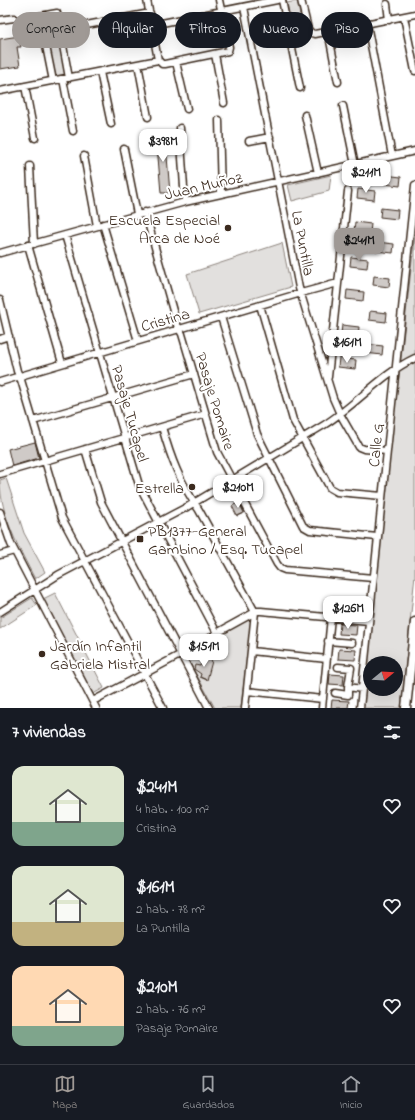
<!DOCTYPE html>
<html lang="es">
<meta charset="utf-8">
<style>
:root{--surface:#171b24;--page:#242831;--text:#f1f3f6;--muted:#9ea1a6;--line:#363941;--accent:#9f9995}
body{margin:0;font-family:"Indie Flower",sans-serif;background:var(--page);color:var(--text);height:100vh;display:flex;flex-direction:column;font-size:15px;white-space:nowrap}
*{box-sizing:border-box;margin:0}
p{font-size:13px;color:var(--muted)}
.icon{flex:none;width:22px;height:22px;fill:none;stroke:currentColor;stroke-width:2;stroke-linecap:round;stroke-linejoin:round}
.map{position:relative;height:708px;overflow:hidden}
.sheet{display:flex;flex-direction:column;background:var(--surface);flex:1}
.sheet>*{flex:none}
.hud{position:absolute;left:12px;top:12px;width:391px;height:36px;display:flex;gap:8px}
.needle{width:26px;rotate:72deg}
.tools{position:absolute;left:363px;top:656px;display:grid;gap:8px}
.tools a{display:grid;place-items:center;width:40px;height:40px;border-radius:50%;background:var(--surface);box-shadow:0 4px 16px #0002;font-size:20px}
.price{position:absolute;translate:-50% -34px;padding:0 9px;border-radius:8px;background:#fff;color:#222;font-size:13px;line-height:26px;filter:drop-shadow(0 1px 2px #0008)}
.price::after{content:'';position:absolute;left:50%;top:24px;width:12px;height:9px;margin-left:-6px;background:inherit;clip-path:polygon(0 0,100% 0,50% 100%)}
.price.on{background:var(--accent);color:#111}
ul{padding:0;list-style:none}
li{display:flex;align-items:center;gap:12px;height:100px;padding:0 12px}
li span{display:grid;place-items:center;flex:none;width:112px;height:80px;border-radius:12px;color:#555}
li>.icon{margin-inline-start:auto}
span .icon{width:48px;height:48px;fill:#fffc;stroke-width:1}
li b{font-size:17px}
h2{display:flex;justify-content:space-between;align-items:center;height:48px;padding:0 12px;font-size:17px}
.chip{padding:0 14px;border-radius:18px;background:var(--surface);box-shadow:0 4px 16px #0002;font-size:14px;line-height:36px}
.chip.on{background:var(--accent);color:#111}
.tab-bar{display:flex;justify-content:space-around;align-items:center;height:56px;border-top:1px solid var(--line);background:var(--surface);font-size:11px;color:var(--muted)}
.tab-bar a{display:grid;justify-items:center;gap:2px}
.tab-bar .on{color:var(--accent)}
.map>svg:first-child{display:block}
.green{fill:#e2e0de;stroke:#8e857e;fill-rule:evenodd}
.building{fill:#cfcac7;stroke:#3b2a1e}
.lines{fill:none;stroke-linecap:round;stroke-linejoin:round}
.minor-casing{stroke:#3b2a1e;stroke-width:9}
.major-casing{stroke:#3b2a1e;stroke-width:11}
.minor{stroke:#fff;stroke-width:6}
.major{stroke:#fff;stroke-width:8}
.poi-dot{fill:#3b2a1e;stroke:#fff;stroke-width:1.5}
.labels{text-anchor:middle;stroke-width:4;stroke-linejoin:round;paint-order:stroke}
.street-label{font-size:16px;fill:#3b2a1e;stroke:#fff}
.poi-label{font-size:16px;fill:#3b2a1e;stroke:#fff;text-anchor:end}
</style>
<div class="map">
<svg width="415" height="708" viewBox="0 0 415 708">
<rect width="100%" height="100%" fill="#fff"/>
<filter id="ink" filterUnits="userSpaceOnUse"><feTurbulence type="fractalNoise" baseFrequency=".025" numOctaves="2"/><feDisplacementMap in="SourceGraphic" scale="8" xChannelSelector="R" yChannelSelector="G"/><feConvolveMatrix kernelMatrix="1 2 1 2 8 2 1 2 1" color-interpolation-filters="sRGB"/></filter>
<g filter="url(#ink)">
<path class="green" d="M297,1L304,34L309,37L295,41L287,3Z
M51,17L55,20L66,75L56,78L44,22L47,18Z
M331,175L329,191L292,201L288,185Z
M415,234V575L401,708H361L385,482L399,376ZM370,663H396V689H370Z
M282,243L291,287L199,314L187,274Z
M6,478L24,533L45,572L35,579C19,548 0,515 0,480Z
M55,593L104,688L93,694L43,599Z
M32,598L37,605L0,629V618Z
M249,619L251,621L241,708H215L185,654Z"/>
<path class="building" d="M19,36L21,47H17L20,66L0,69V39Z
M165,132L170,193H161L156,133Z
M385,175L401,177L400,186L384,184Z
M358,189L375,191L374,200L357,198Z
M381,208L398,210L397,219L380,217Z
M355,222L371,224L370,233L354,231Z
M377,242L394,244L393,253L376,251Z
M351,257L368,259L367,268L350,266Z
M374,276L390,278L389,287L373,285Z
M347,290L364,292L363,301L346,299Z
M370,311L387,313L386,322L369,320Z
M342,325L359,327L358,336L341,334Z
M366,344L383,346L382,355L365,353Z
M339,358L356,360L355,369L338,367Z
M35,442L39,458L12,466L8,449Z
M239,502L244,513L237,516L232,506Z
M340,624L357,625L356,635L339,634Z
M339,649L356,650L355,660L338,659Z
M208,658L212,661L207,680L200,677L201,674L194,669L195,665L200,666L202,661Z
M330,674L344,675L343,685L329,684Z
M332,700L349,701L348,708H331Z"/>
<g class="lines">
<defs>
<path id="minor" d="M147,0L158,60
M282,0L300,88
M301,0L308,29L311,33L315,34L415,14
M387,4L389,20
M244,7L299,288L333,398L340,414L359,447L364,449L387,451
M404,17L415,71
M0,20L14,18
M367,24L392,156
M152,25L277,0
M60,30L150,13
M328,31L338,82
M215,54L224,103
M158,60L162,64H165L228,51L229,47L219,0
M176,62L187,109
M138,64L148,117
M100,72L111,124
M63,79L73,131
M53,81L40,16L57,13L69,78
M25,86L35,138
M0,91L158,60
M343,106L355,165
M305,115L318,173
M219,120L221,194
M180,128L185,202
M249,141L270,137
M124,149L137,214
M84,156L97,226
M30,166L34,244
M145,212L177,325L182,334L217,452L277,564L280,568L285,570L373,578
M103,224L138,341
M65,235L139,485L217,633
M28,245L62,363
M0,253L185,202L415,151
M0,300L17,371L21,380L62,518L163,708
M260,305L293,420L330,488L337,492L382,496
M221,317L257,434L303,526L310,530L377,537
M0,339L9,336
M328,377L348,191
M0,382L301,293L338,283
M33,421L194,374
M162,427C171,459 180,482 199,510L255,612
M85,449L101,502L209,708
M0,474L206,414
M0,512L11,544L96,708
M0,555L14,551
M0,612L58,575L187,507L324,425C356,405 381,374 415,358
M328,641L352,643
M251,651L327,659
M338,667L351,668L348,687
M247,691L323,699
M335,693L348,695V687L362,689
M93,701L206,641L217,633L257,611H261L369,621
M245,708L255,612
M322,708L331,617
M360,708L415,185"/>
<path id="major" d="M406,708L415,622"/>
</defs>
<use href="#minor" class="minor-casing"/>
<use href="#major" class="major-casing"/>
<use href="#minor" class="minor"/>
<use href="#major" class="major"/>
</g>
</g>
<g class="poi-dot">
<circle cx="228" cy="228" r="4"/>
<circle cx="192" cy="487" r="4"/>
<rect x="136" y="535" width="8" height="8" rx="2"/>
<circle cx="42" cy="654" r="4"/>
</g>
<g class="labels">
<g class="street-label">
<text transform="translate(203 185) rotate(-13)" y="6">Juan Muñoz</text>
<text transform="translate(304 243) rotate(79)" y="6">La Puntilla</text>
<text transform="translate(165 319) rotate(-16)" y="6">Cristina</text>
<text transform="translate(216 401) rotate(73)" y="6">Pasaje Pomaire</text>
<text transform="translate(131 413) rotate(74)" y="6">Pasaje Tucapel</text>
<text transform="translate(375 445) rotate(-84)" y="6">Calle G</text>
</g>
<g class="poi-label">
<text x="220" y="225">Escuela Especial<tspan x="220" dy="18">Arca de Noé</tspan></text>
<text x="184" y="493">Estrella</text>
<text x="148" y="536" text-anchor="start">PB1377-General<tspan x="148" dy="18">Gambino / Esq. Tucapel</tspan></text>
<text x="50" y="651" text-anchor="start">Jardín Infantil<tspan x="50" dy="18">Gabriela Mistral</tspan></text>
</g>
</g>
</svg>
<div class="tools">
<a><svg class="needle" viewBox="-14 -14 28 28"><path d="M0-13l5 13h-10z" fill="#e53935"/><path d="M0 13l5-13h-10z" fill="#9ea1a6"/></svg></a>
</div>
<b class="price" style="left:163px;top:163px">$398M</b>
<b class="price" style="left:366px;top:194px">$211M</b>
<b class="price on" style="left:359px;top:262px">$241M</b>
<b class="price" style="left:347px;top:364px">$161M</b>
<b class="price" style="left:238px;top:509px">$210M</b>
<b class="price" style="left:348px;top:630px">$126M</b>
<b class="price" style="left:204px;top:668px">$151M</b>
<div class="hud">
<a class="chip on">Comprar</a>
<a class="chip">Alquilar</a>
<a class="chip">Filtros</a>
<a class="chip">Nuevo</a>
<a class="chip">Piso</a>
</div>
</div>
<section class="sheet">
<h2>7 viviendas<svg class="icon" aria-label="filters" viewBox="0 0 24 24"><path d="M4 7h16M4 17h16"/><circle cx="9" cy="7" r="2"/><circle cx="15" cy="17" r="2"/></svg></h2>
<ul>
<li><span style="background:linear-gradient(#dfe7d0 70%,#7fa58c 0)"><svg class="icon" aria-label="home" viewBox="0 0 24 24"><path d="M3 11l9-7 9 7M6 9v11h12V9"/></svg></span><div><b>$241M</b><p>4 hab. · 100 m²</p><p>Cristina</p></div><svg class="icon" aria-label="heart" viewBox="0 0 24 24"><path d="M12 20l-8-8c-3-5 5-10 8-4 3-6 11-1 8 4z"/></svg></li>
<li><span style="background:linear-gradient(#dfe7d0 70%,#c2b280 0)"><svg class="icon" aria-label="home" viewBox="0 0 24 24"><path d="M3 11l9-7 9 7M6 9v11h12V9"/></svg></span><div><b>$161M</b><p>2 hab. · 78 m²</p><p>La Puntilla</p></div><svg class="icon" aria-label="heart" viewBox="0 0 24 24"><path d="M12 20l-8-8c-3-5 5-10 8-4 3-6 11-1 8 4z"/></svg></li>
<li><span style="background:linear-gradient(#ffd9b3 75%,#7fa58c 0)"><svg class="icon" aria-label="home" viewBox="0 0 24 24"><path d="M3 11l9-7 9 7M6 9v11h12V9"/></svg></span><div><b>$210M</b><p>2 hab. · 76 m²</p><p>Pasaje Pomaire</p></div><svg class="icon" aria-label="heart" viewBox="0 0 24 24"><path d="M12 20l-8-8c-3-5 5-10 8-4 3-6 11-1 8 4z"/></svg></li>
</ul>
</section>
<nav class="tab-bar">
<a class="on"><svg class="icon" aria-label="map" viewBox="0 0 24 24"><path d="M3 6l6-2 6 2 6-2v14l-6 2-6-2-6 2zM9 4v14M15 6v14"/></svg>Mapa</a>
<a><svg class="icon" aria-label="saved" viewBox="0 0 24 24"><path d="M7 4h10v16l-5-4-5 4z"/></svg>Guardados</a>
<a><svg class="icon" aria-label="home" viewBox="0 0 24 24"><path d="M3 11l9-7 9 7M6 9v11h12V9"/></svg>Inicio</a>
</nav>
